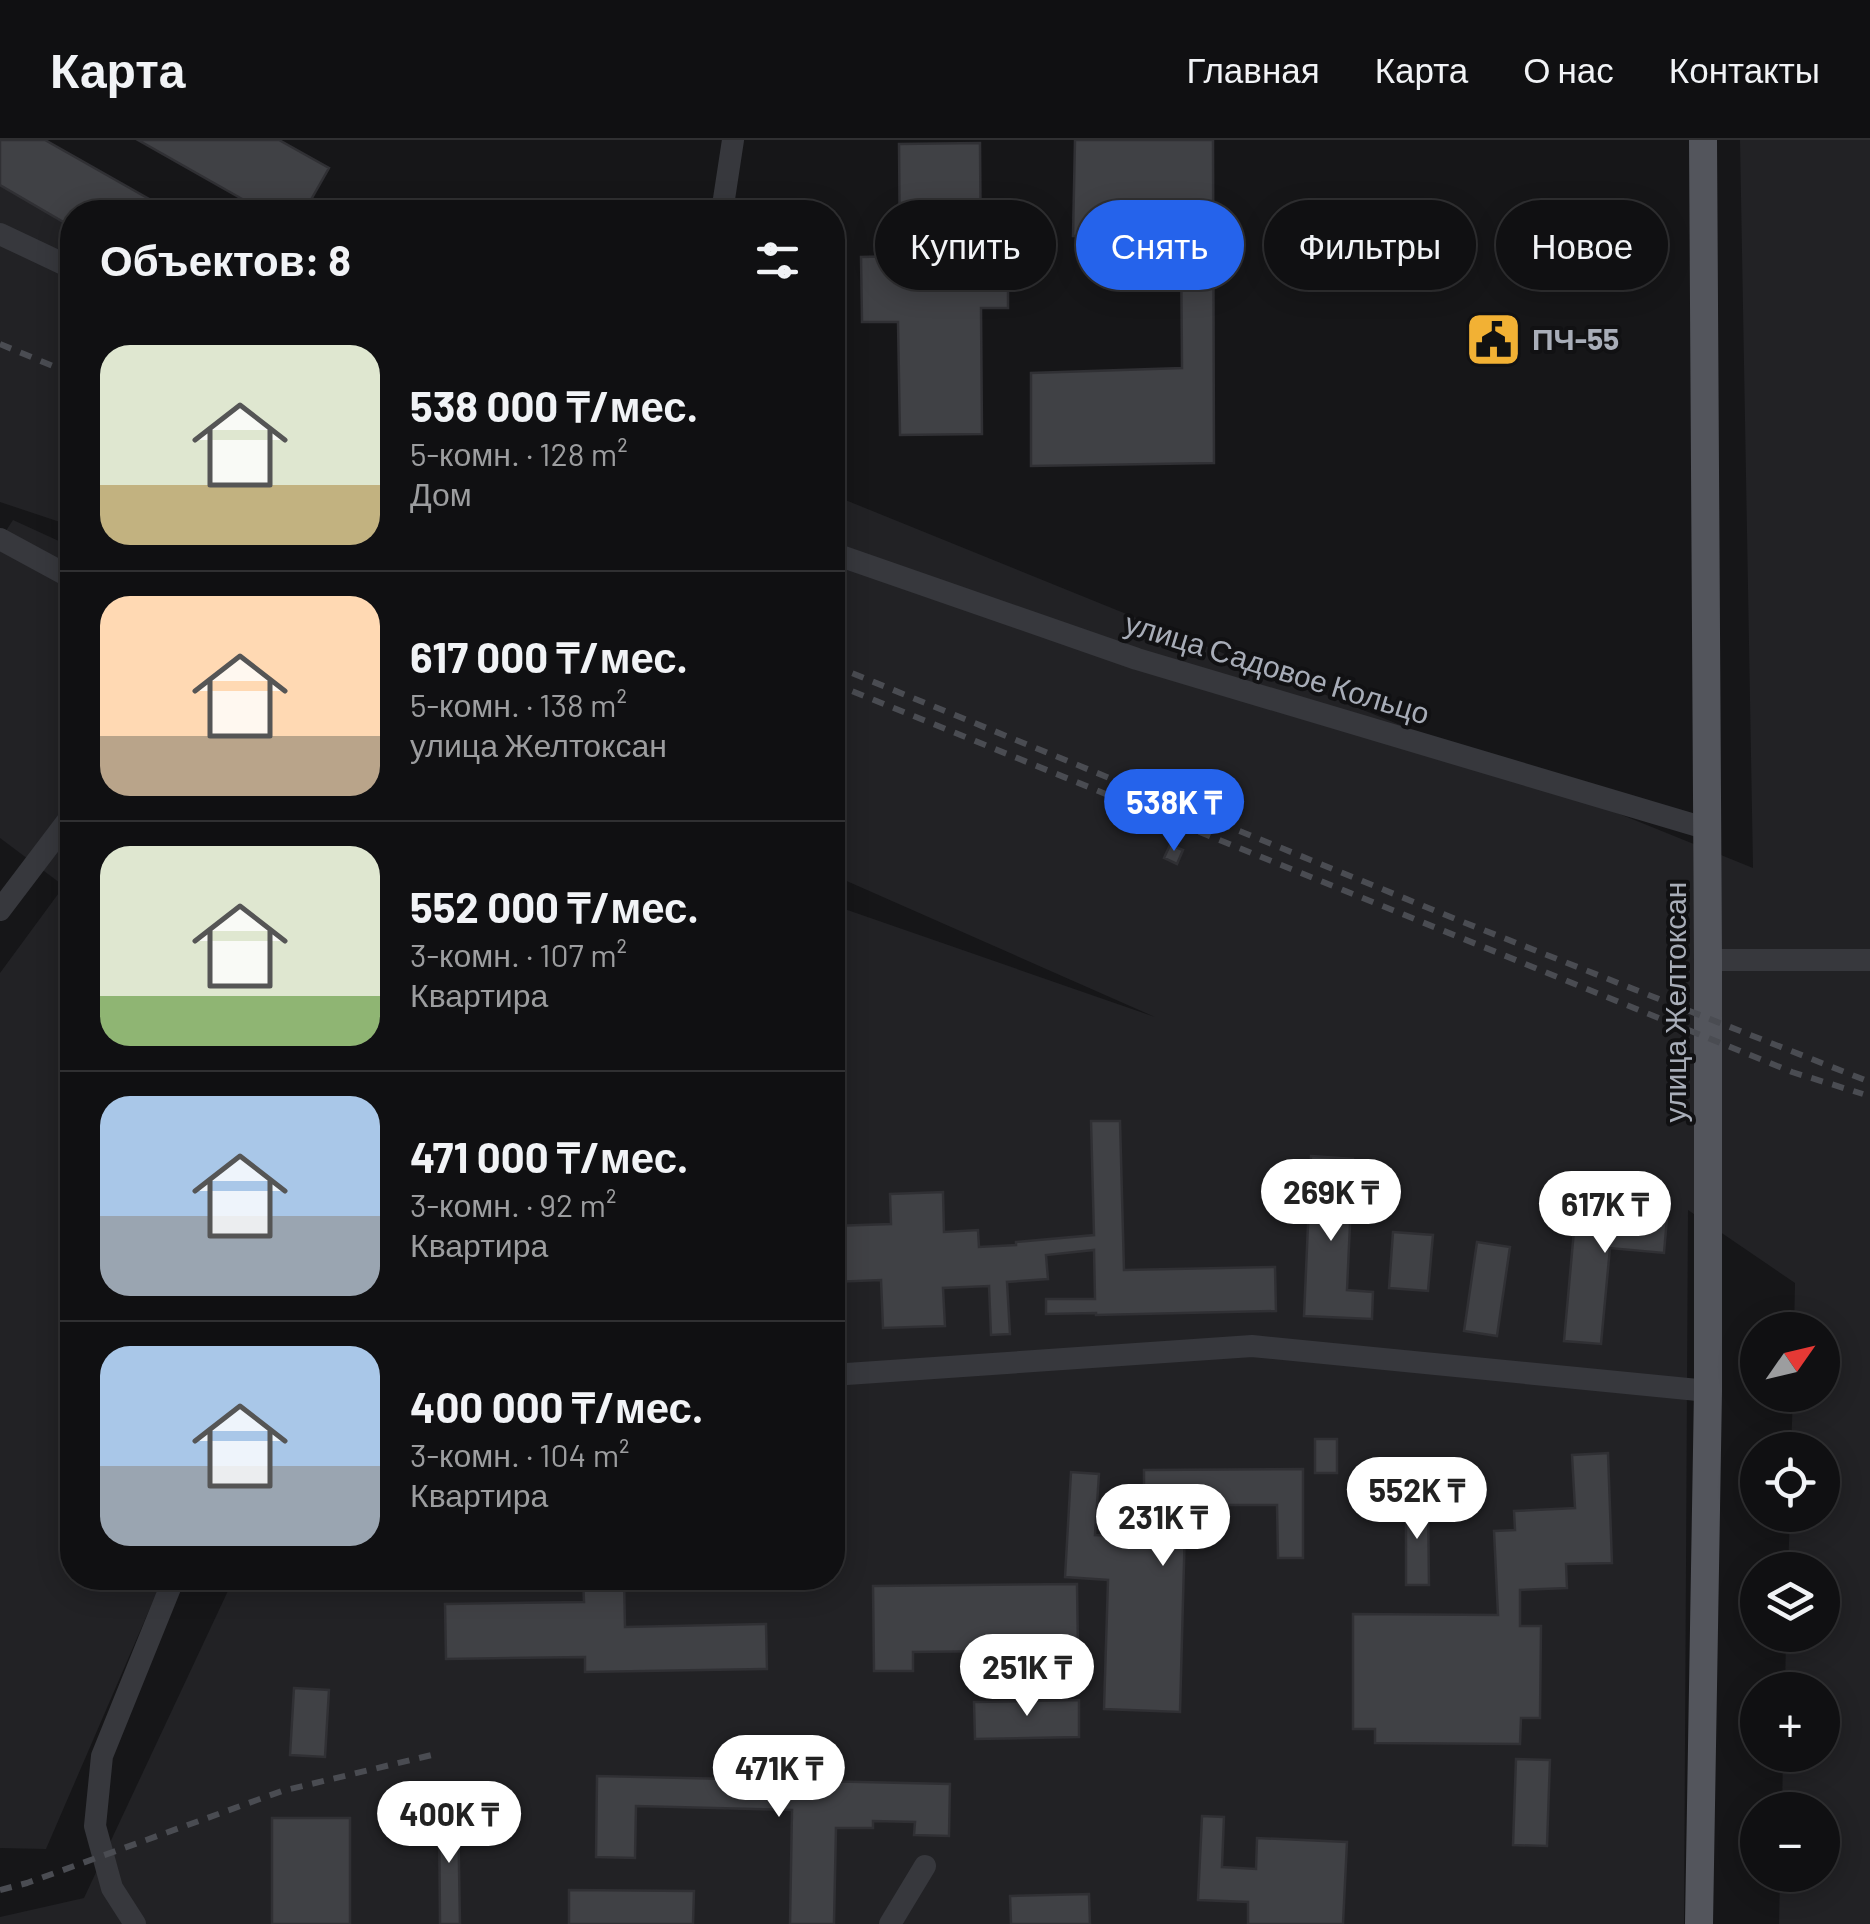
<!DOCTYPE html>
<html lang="ru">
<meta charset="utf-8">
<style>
:root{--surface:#101012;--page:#19191b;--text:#f1f3f6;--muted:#9c9d9f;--line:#303032;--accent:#2563eb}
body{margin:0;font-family:Barlow,sans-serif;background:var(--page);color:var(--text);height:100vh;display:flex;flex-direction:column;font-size:38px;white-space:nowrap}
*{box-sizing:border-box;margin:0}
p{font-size:32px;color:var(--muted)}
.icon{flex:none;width:55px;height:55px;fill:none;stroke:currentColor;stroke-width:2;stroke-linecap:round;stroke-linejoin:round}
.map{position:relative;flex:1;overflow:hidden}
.panel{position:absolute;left:60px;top:60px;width:785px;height:1390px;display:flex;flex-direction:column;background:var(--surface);border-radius:40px;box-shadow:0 5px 25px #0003,0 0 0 2px var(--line)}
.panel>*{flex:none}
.top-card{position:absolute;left:875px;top:60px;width:845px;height:90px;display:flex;gap:20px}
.needle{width:65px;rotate:56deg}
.controls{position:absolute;left:1740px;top:1172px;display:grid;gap:20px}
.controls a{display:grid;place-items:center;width:100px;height:100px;border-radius:50%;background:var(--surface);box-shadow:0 5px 25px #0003,0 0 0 2px var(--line);font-size:50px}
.price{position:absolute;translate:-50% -85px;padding:0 22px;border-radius:35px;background:#fff;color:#222;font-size:32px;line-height:65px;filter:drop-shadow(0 2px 5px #0008)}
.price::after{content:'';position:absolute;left:50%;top:60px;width:30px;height:22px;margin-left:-15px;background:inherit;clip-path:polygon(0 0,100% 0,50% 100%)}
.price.selected{background:var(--accent);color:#fff}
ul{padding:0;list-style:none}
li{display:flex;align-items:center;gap:30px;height:250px;padding:0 40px}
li+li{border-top:2px solid var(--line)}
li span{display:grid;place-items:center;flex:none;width:280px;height:200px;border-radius:30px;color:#555}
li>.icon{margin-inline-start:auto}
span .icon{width:120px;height:120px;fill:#fffc;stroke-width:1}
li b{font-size:42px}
h2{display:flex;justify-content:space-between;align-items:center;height:120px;padding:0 40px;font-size:42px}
.pill{padding:0 35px;border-radius:45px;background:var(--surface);box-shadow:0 5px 25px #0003,0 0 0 2px var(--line);font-size:35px;line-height:90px}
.pill.selected{background:var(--accent);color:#fff}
header{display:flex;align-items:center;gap:60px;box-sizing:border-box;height:140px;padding:0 50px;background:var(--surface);border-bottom:2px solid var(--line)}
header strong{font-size:48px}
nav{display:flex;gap:55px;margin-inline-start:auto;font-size:35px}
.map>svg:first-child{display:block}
.built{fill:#222225}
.building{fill:#404145;stroke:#303034;stroke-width:2.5}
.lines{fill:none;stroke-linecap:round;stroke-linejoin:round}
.minor{stroke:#37383d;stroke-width:22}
.major{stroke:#53555c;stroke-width:28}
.rail{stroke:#4a4c52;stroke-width:6;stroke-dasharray:12 10;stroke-linecap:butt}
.labels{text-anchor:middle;stroke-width:8;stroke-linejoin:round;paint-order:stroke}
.poi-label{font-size:30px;font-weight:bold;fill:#a8adb8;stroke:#111113;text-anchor:start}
.street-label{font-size:30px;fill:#a8adb8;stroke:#111113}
</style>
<header>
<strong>Карта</strong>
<nav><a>Главная</a><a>Карта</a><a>О нас</a><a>Контакты</a></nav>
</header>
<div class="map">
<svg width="1870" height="1784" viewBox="0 0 1870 1784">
<rect width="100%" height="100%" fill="#161618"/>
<path class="built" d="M1740,0H1870V1784H1779L1780,1735H1822V1670H1782L1783,1615H1822V1550H1785L1786,1495H1822V1430H1788L1790,1375H1822V1310H1791L1793,1255H1822V1190H1794L1795,1143L1688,1070L1684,1784H0V1777L84,1758L234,1438H832L833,765L1155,877L833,735V355L1753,728Z
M0,8L154,72H72V386L0,362Z
M13,380L72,407V1438H163L46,1709L0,1708V833L64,746L0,698V400Z"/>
<path class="building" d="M0,0H45L172,72H72V87L0,45Z
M138,0H279L329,28L304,72H265Z
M1075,0H1213L1214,323L1031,326V233L1182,228L1181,96H1073Z
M980,3L981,130H1008V168H981L982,294L900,295L898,182H862L861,117L900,116L899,4Z
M1170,705L1183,710L1177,724L1164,718Z
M1091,981H1120L1124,1130L1275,1127L1276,1171L1096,1175V1173L1046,1174V1159H1095L1094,1110L1046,1115L1048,1139L1007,1142L1010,1194L991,1195L989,1146L943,1148L945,1186L883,1188L881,1140L832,1142V1086L891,1084L890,1054L943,1052L944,1092L978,1090L979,1107L1016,1105V1102L1094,1095Z
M1311,1016L1353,1019L1347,1150L1373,1152L1372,1179L1304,1176Z
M1577,1057L1668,1066L1664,1113L1610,1108L1601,1204L1564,1201Z
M1393,1092L1433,1095L1428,1151L1389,1148Z
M1477,1102L1510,1107L1497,1196L1464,1191Z
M1315,1299H1337V1333H1315Z
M1608,1313L1612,1423L1566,1424L1567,1448L1520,1450V1486H1541L1540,1578H1521L1520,1604L1375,1603V1589H1353V1474L1498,1475L1494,1391L1515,1390L1514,1371L1575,1368L1572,1315Z
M1303,1329V1418H1278L1277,1365H1194V1387H1185L1180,1572L1104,1569L1108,1440L1065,1437L1071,1332L1099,1334L1095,1395L1144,1397V1330Z
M1406,1359H1428L1429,1445H1406Z
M583,1438H624L625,1487L766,1484L767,1529L585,1532V1517L446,1519L445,1464L584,1462Z
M1077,1444L1078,1510L913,1512V1531H874L873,1446Z
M294,1548L329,1550L325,1617L290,1615Z
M1079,1560V1597L975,1599L974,1562Z
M1516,1619L1550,1620L1547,1706L1513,1705Z
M597,1636L950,1644L949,1696L914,1695L915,1682L873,1681V1688H836L834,1784H790L792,1670L636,1666L635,1718L596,1717Z
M458,1666L460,1784H440L439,1667Z
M1202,1676L1224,1677L1222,1727L1256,1729L1257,1698L1347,1702L1343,1784H1248V1762L1198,1760Z
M272,1678H350V1784H272Z
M569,1750L694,1751L693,1784H569Z
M1089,1754L1090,1784H1011L1010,1756Z"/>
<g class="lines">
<path class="minor" d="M722,72L733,0
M0,94L72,128
M0,399L72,438
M832,413L1137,519L1708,689
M0,770L72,675
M1708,820H1870
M832,1235L1252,1206L1708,1251
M135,1784L112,1748L95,1686L102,1616L174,1438
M890,1784L925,1726"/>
<path class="major" d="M1699,1784L1708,1251V820L1703,0"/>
<path class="rail" d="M0,204L72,234
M832,525L1458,780L1870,942
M832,543L1792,932L1863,954
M0,1750L27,1743L282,1651L440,1613"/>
</g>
<defs>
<symbol id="civic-square" viewBox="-11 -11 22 22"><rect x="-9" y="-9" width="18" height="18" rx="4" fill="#f2b134" stroke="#111113"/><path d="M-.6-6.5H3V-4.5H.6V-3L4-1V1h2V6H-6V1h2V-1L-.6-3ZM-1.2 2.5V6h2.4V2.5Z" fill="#111"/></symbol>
</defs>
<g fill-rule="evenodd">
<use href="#civic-square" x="1462" y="168" width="63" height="63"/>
</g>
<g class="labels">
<g class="poi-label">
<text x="1532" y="210">ПЧ-55</text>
</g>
<g class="street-label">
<text transform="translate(1277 529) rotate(17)" y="10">улица Садовое Кольцо</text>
<text transform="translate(1676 862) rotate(-90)" y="10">улица Желтоксан</text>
</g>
</g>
</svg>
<div class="controls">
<a><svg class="needle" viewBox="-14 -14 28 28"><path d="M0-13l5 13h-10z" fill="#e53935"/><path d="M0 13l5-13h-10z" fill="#9c9d9f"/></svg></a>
<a><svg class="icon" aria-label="locate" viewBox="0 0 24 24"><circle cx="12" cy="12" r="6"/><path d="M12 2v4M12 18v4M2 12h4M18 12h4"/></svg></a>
<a><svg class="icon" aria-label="layers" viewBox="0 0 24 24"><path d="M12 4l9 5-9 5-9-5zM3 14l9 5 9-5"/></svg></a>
<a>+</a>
<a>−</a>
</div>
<b class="price selected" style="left:1174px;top:714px">538K ₸</b>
<b class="price" style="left:1331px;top:1104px">269K ₸</b>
<b class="price" style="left:1605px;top:1116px">617K ₸</b>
<b class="price" style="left:1417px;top:1402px">552K ₸</b>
<b class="price" style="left:1163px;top:1429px">231K ₸</b>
<b class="price" style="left:1027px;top:1579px">251K ₸</b>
<b class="price" style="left:779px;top:1680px">471K ₸</b>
<b class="price" style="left:449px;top:1726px">400K ₸</b>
<div class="top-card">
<a class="pill">Купить</a>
<a class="pill selected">Снять</a>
<a class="pill">Фильтры</a>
<a class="pill">Новое</a>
</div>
<section class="panel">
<h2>Объектов: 8<svg class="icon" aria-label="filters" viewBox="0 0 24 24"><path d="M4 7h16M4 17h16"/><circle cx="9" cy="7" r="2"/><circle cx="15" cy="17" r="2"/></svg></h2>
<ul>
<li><span style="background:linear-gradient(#dfe7d0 70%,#c2b280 0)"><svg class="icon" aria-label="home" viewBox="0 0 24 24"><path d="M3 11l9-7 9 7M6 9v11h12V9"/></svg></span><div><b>538 000 ₸/мес.</b><p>5-комн. · 128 m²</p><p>Дом</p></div></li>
<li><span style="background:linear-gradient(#ffd9b3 70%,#b9a48a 0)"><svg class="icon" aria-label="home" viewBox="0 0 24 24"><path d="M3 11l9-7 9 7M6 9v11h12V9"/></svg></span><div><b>617 000 ₸/мес.</b><p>5-комн. · 138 m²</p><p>улица Желтоксан</p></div></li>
<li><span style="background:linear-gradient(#dfe7d0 75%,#8fb573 0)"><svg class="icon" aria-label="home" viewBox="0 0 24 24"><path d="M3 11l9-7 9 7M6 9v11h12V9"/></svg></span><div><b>552 000 ₸/мес.</b><p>3-комн. · 107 m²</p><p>Квартира</p></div></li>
<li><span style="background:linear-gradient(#a9c7e8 60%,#9aa5b1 0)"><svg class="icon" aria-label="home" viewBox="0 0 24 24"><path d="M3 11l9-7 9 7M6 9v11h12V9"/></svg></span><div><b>471 000 ₸/мес.</b><p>3-комн. · 92 m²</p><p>Квартира</p></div></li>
<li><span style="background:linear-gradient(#a9c7e8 60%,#9aa5b1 0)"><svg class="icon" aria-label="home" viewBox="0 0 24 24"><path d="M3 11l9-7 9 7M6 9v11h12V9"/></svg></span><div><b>400 000 ₸/мес.</b><p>3-комн. · 104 m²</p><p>Квартира</p></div></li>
</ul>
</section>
</div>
